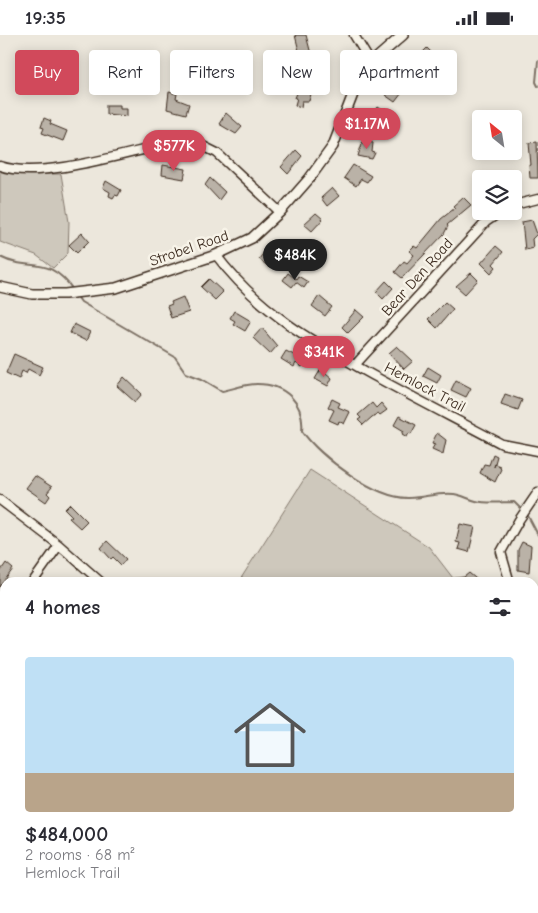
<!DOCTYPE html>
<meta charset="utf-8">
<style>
:root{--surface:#fff;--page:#f7f7f7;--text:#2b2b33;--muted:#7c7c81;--line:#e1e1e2;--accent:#d1495b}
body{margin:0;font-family:"Comic Neue",sans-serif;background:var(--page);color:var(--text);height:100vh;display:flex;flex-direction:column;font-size:19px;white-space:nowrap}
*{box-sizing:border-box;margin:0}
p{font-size:16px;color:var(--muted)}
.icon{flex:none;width:28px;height:28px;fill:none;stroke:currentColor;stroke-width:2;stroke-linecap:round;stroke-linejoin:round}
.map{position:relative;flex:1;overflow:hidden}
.side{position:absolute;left:0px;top:542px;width:539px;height:336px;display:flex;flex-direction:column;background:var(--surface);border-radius:15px 15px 0 0;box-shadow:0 2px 12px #0003}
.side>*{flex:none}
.hud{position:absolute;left:15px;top:15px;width:509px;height:45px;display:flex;gap:10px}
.needle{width:32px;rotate:330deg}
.buttons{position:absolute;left:472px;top:75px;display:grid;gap:10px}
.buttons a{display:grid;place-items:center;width:50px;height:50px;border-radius:5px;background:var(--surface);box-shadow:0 2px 12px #0003;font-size:25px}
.price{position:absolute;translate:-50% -42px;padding:0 11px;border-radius:18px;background:var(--accent);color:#fff;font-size:16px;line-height:32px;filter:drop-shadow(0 1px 2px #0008)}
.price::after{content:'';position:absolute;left:50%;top:30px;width:15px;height:11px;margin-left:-8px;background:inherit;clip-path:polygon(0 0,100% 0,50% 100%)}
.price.active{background:#222;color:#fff}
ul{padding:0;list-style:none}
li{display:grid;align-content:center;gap:10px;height:265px;padding:0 25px}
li+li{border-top:1px solid var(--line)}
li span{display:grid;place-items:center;height:155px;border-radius:5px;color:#555}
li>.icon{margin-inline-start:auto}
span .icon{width:90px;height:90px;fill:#fffc;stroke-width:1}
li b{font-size:21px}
h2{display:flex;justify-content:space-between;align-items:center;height:60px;padding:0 25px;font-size:21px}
.pill{padding:0 18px;border-radius:5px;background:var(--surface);box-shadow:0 2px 12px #0003;font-size:18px;line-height:45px}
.pill.active{background:var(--accent);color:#fff}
.status{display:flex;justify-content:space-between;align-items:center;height:35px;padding:0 25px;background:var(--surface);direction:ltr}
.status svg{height:14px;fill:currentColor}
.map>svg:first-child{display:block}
.green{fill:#cec8bc;stroke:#84796d}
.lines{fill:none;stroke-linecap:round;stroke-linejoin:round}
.stream{stroke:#7c7064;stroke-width:2}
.building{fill:#bab2a7;stroke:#3b2a1e}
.minor-casing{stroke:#3b2a1e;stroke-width:11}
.tertiary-casing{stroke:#3b2a1e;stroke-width:12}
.minor{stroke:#f7f3e8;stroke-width:8}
.tertiary{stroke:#f7f3e8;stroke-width:9}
.labels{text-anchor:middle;stroke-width:5;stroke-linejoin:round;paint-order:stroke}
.street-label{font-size:15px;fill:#3b2a1e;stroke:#f7f3e8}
</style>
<div class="status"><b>19:35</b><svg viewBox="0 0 49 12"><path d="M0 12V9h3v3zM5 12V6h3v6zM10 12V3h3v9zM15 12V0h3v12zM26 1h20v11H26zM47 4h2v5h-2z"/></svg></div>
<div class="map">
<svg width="538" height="878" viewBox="0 0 538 878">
<rect width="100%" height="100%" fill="#ece7dc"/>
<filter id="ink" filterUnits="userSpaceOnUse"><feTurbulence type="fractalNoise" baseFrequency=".02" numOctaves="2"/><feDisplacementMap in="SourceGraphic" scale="10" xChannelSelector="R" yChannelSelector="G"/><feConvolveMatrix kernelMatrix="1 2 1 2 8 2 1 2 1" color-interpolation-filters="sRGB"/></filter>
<g filter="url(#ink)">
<path class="green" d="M0,136L17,139H61L69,187L68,218L53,233L36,220L0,207Z
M310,435L429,512L456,547L238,548Z
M534,649L538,655V878H524V874H534Z
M227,874H333L337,878H224Z"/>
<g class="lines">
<path class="stream" d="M538,26L536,47L538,51
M0,222C31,238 48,218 74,256
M76,260L81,267L175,322L186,338L202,344L222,356C233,354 245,349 257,349C285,349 305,368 302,396C320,422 376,464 409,463C424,463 438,457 454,459C462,460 468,464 476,466C488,469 502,467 514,467L523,476
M527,479L538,500"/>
</g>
<path class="building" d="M295,0H306L311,19L302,22L303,29L295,31L293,21L300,20Z
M427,13L434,20L421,33L414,26Z
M400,43L412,51L408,56L405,54L395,67L385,60Z
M299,53L311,59L309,66H302L301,72L295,70L297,63H295Z
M169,57L177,59L176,64L189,69L186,79L167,74Z
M106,70H120V73H127V81L106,79Z
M378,72L390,80L382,93L378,90L376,93L367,87Z
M226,78L242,92L236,99L219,89Z
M44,83L51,86L50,89L67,96L63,106L42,98L44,93L41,92Z
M363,105L373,108L372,117L375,118L372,124L358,121Z
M537,107L538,143H530L529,130H531L529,108Z
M296,115L302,121L288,139L281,132Z
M163,130L186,134L184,144L162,140Z
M353,130L371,141L367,147L361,144L356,151L344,143Z
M210,143L225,157L219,165L205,150Z
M106,146L121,155L118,161L115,160L113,163L109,161L110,157L103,153Z
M332,153L339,161L327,171L321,163Z
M463,162L471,170L447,190L448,191L444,199L402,243L395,237L404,226L407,228L414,220L409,216L414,211L417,213L441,184L455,173L453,171Z
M316,178L323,184L312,196L304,189Z
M532,185L537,199L532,204L533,213L525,215L522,187Z
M82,198L89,206L77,218L69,210Z
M496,211L503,217L493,229L496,232L491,238L481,228Z
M265,216L273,223L276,219L286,227L281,233L275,228L270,233L259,224Z
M288,238L296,244L298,241L308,247L304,253L296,247L292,252L283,245Z
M471,238L478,245L465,259L456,251Z
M209,244L223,257L215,265L201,252Z
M386,246L393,253L383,264L376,257Z
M319,261L332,272L325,281L312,271Z
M183,262L189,277L171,283L167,271L172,269L171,267Z
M445,267L453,274L437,293L428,284Z
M356,275L364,282L348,298L342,292Z
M234,276L251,286L245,296L233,289L235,286L230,283Z
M74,289L90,297L86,306L70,298Z
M262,293L277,311L270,319L253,303Z
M397,311L413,326L404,334L389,318Z
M286,316L306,326L302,332L296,328L294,332L281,324Z
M14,319L43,332L39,340L28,334L26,338L22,336L19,344L6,338Z
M428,332L441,340L437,348L423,341Z
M321,334L332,343L328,351L315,344Z
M124,342L142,359L135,367L117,351Z
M456,345L471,353L466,362L451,355Z
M505,359L522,365L518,375L501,369Z
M332,364L340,368L338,372L350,377L344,389L339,386L338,389L329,385L334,375L328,372Z
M372,368L376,373L381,368L387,375L380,380L378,378L372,382L363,390L358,385L361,383L358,380Z
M399,381L416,390L411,399L409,398L407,402L402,399L404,396L394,390Z
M437,398L446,405L443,419L432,414L435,409L432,408Z
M493,419L497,421L494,432L495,429L500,431L501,434L495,447L480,438L484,429L489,430Z
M35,441L52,452L47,458L50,461L46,467L26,453Z
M70,469L87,486L80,493L69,483L72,481L65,474Z
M460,489L475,492L469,517L458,514L460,508L456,507Z
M107,506L126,524L121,530L113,522L111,524L101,513Z
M522,507L531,511L529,537L518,535V515Z
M6,528L13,534L0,552V537Z
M469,538L481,548H449L448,544L464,542Z"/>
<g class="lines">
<defs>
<path id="minor" d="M354,0L371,28
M0,131C43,146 135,115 182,106L201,110L217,118L280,177
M514,170L538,164
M216,220C259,277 313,307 374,341C416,364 459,386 502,409L538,416
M355,330L486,187L502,176
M0,465L59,510L102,548
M32,548L59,510
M510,548L501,517L519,485L538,457
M534,572L538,576
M0,592L5,585
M0,662L5,665
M457,874L463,878
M117,878L121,874"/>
<path id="tertiary" d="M0,252L32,259H65L116,253L216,220L252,203L280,177L309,144L333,111L355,54L371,28L403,0"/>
</defs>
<use href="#minor" class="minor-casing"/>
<use href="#tertiary" class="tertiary-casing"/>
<use href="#minor" class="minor"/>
<use href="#tertiary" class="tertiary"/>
</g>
</g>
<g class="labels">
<g class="street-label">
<text transform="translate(189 213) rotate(-19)" y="5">Strobel Road</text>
<text transform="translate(417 242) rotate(-48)" y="5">Bear Den Road</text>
<text transform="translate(425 352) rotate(28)" y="5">Hemlock Trail</text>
</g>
</g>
</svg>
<div class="buttons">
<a><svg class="needle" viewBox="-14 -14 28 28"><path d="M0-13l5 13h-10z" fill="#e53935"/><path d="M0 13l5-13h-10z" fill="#7c7c81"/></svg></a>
<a><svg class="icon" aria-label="layers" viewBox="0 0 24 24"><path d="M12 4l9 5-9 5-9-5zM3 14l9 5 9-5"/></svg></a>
</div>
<b class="price" style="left:367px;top:115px">$1.17M</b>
<b class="price" style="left:174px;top:137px">$577K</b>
<b class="price active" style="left:295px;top:246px">$484K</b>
<b class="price" style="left:324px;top:343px">$341K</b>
<div class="hud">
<a class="pill active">Buy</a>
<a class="pill">Rent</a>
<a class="pill">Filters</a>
<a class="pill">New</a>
<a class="pill">Apartment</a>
</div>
<section class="side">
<h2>4 homes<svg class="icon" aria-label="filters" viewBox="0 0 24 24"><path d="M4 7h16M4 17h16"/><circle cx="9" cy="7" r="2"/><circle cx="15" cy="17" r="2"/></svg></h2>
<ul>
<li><span style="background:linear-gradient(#bfe0f5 75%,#b9a48a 0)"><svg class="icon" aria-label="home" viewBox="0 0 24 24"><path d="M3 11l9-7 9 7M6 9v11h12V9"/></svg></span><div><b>$484,000</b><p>2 rooms · 68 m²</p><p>Hemlock Trail</p></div></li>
</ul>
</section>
</div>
